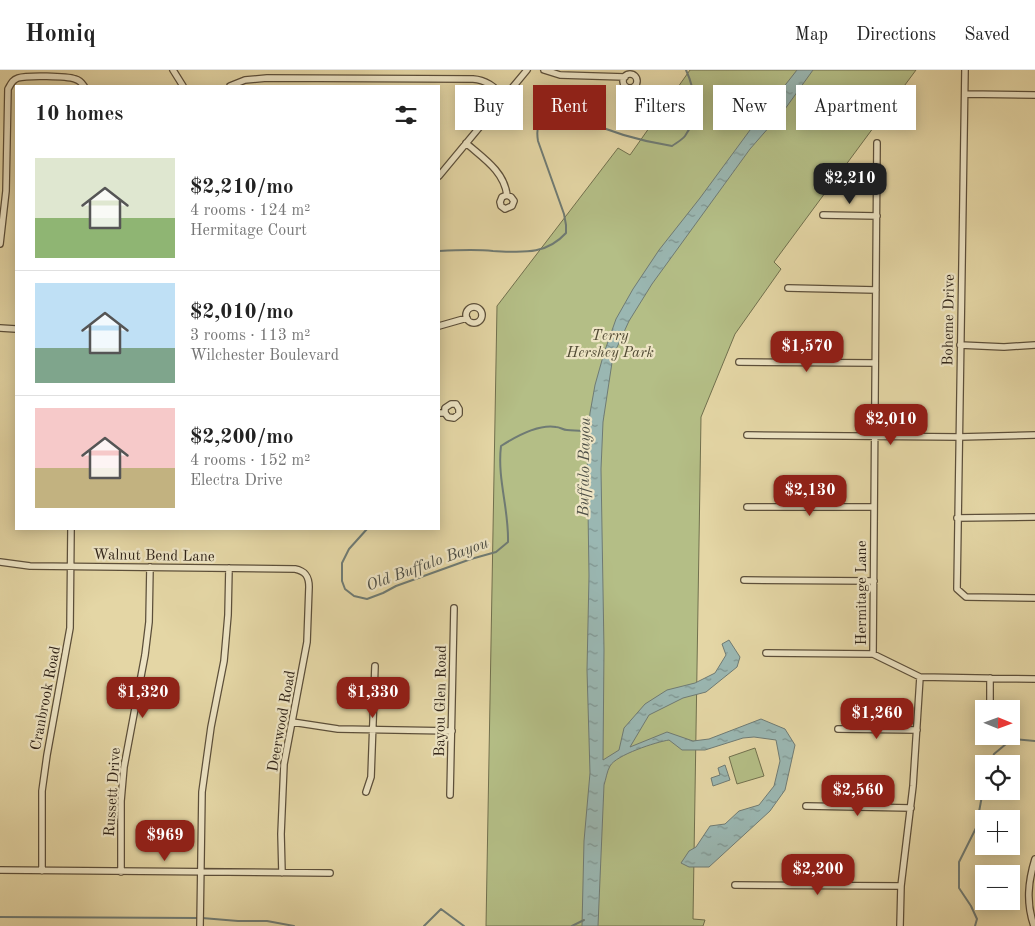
<!DOCTYPE html>
<meta charset="utf-8">
<style>
:root{--surface:#fff;--page:#f6f6f6;--text:#222;--muted:#767676;--line:#e0e0e0;--accent:#8f2418}
body{margin:0;font-family:"Old Standard TT",serif;background:var(--page);color:var(--text);height:100vh;display:flex;flex-direction:column;font-size:19px;white-space:nowrap}
*{box-sizing:border-box;margin:0}
p{font-size:16px;color:var(--muted)}
.icon{flex:none;width:28px;height:28px;fill:none;stroke:currentColor;stroke-width:2;stroke-linecap:round;stroke-linejoin:round}
.map{position:relative;flex:1;overflow:hidden}
.drawer{position:absolute;left:15px;top:15px;width:425px;height:445px;display:flex;flex-direction:column;background:var(--surface);border-radius:0px;box-shadow:0 2px 12px #0003}
.drawer>*{flex:none}
.guide{position:absolute;left:455px;top:15px;width:475px;height:45px;display:flex;gap:10px}
.needle{width:32px;rotate:91deg}
.fabs{position:absolute;left:975px;top:630px;display:grid;gap:10px}
.fabs a{display:grid;place-items:center;width:45px;height:45px;border-radius:0px;background:var(--surface);box-shadow:0 2px 12px #0003;font-size:25px}
.price{position:absolute;translate:-50% -42px;padding:0 11px;border-radius:10px;background:var(--accent);color:#fff;font-size:16px;line-height:32px;filter:drop-shadow(0 1px 2px #0008)}
.price::after{content:'';position:absolute;left:50%;top:30px;width:15px;height:11px;margin-left:-8px;background:inherit;clip-path:polygon(0 0,100% 0,50% 100%)}
.price.on{background:#222;color:#fff}
ul{padding:0;list-style:none}
li{display:flex;align-items:center;gap:15px;height:125px;padding:0 20px}
li+li{border-top:1px solid var(--line)}
li span{display:grid;place-items:center;flex:none;width:140px;height:100px;border-radius:0px;color:#555}
li>.icon{margin-inline-start:auto}
span .icon{width:60px;height:60px;fill:#fffc;stroke-width:1}
li b{font-size:21px}
h2{display:flex;justify-content:space-between;align-items:center;height:60px;padding:0 20px;font-size:21px}
.tag{padding:0 18px;border-radius:0px;background:var(--surface);box-shadow:0 2px 12px #0003;font-size:18px;line-height:45px}
.tag.on{background:var(--accent);color:#fff}
header{display:flex;align-items:center;gap:30px;box-sizing:border-box;height:70px;padding:0 25px;background:var(--surface);border-bottom:1px solid var(--line)}
header strong{font-size:24px}
nav{display:flex;gap:28px;margin-inline-start:auto;font-size:18px}
.map>svg:first-child{display:block}
.park{fill:#b4be86;stroke:#71704e}
.water{fill:url(#water-ripples);stroke:#6f7b74}
.lines{fill:none;stroke-linecap:round;stroke-linejoin:round}
.stream{stroke:#6f7b74;stroke-width:2}
.minor-casing{stroke:#5c4f3a;stroke-width:8}
.minor{stroke:#ede4c4;stroke-width:5.5}
.labels{text-anchor:middle;stroke-width:4.5;stroke-linejoin:round;paint-order:stroke}
.street-label{font-size:15px;fill:#2e2217;stroke:#ede4c4}
.park-label{font-size:15px;font-style:italic;fill:#504933;stroke:#ede4c4}
.water-label{font-size:16px;font-style:italic;fill:#4e4f46;stroke:#ede4c4}
</style>
<header>
<strong>Homiq</strong>
<nav><a>Map</a><a>Directions</a><a>Saved</a></nav>
</header>
<div class="map">
<svg width="1035" height="856" viewBox="0 0 1035 856">
<defs>
<pattern id="water-ripples" width="26" height="14" patternUnits="userSpaceOnUse" patternTransform="scale(1.25)"><rect width="26" height="14" fill="#9ab7b2"/><path d="M2 4q2-2 4 0t4 0M15 11q2-2 4 0t4 0" fill="none" stroke="#7e9490"/></pattern>
</defs>
<rect width="100%" height="100%" fill="#e4d6a5"/>
<filter id="stains"><feTurbulence type="fractalNoise" baseFrequency=".004" numOctaves="4"/><feColorMatrix values="0 0 0 0 .2 0 0 0 0 .09 0 0 0 0 .02 0 0 0 .5 -.17"/></filter>
<radialGradient id="worn" r=".72"><stop offset=".6" stop-color="#630" stop-opacity="0"/><stop offset="1" stop-color="#630" stop-opacity=".3"/></radialGradient>
<path class="park" d="M690,0H916L774,192L781,199L735,264L701,347L693,849L705,850L703,856H486L497,236L618,78L630,85Z
M755,678L764,706L737,714L729,687Z"/>
<path class="water" d="M797,0H813L785,39L750,79L652,214L629,251L613,286L603,352L601,399L604,580L603,690L619,680L624,658L645,634L667,620L695,613L715,603L726,585L722,574L729,570L740,587L737,597L706,622L683,628L649,645L630,677L667,662L693,671L709,669L761,649L785,659L795,675L785,720L770,741L709,797H689L681,793L689,781L696,777L710,756L725,754L739,741L759,735L774,716L780,691L776,670L754,667L743,668L705,680H682L669,670C656,672 616,685 610,696C607,701 606,709 604,715L598,856H582L584,771L590,703L587,600L589,506L587,374L590,343L595,315L604,283L616,249L633,219L659,180L700,128L753,56Z
M725,695L730,710L713,716L711,708L720,705L718,698Z"/>
<g class="lines">
<path class="stream" d="M439,181C457,180 475,179 493,181C521,182 545,186 566,163V155L564,144L538,71C536,59 538,43 553,40C562,39 571,45 579,48C609,62 640,71 672,76C676,73 682,70 685,66C699,47 695,19 686,0
M367,459L349,479L342,493V511L345,519L354,526L367,529L383,523L396,516L471,489L496,482L508,472C509,439 497,409 501,376C515,367 539,354 556,357C560,357 563,360 567,360C575,361 582,360 590,363
M990,694L994,684L1012,669L1035,671
M0,847L198,848
M202,848L238,851H267L294,856
M424,856L441,839L464,856
M572,856L584,850
M975,856L977,849L971,836L959,818V792L976,758L984,715"/>
<defs>
<path id="minor" d="M173,0L183,16
M544,0L560,5L625,7
M965,0L957,519L966,527L1035,528
M623 11a7 7 0 1 1 14 0a7 7 0 1 1-14 0Z
M230,16L245,10L267,8L473,9C487,10 494,17 505,27
M965,24L1035,25
M466,73C483,88 504,101 507,125L511,127L514,131L512,136L505,139L501,136L500,132L502,127L507,125
M439,106L527,0
M823,145L877,146
M0,174L6,121L8,19C11,14 12,10 18,8C27,5 67,6 75,9C79,10 82,13 84,16
M788,218L876,220
M466 245a8 8 0 1 1 16 0a8 8 0 1 1-16 0Z
M439,256L467,248
M0,258L16,259
M960,275L1004,277L1035,275
M739,292L875,293
M439,343H445L448,347L454,348L459,344V339L456,334H451L445,338V343
M747,365L959,367L1035,365
M747,437H874
M957,448L1035,447
M0,492L30,496L295,499C305,501 309,506 309,517L307,572L284,694L281,764L282,803
M744,510L874,511
M766,583L873,584L920,607L1035,609
M873,584L877,73
M990,608V633
M292,652L338,659L452,661
M838,659L917,660
M366,722L371,707L375,596
M450,725L454,538
M806,736L911,738
M0,800L330,803
M42,801V721L47,685L70,558L71,459
M121,802V731L124,697L145,585L149,552L150,497
M735,815L901,816
M200,856L202,722L211,657L224,591L228,545L229,498
M900,856L901,816L913,716L920,607
M1034,856C1026,833 1028,812 1035,789"/>
</defs>
<use href="#minor" class="minor-casing"/>
<use href="#minor" class="minor"/>
</g>
<g class="labels">
<g class="street-label">
<text transform="translate(948 250) rotate(-89)" y="5">Boheme Drive</text>
<text transform="translate(154 485) rotate(1)" y="5">Walnut Bend Lane</text>
<text transform="translate(861 523) rotate(-90)" y="5">Hermitage Lane</text>
<text transform="translate(45 628) rotate(-79)" y="5">Cranbrook Road</text>
<text transform="translate(440 631) rotate(-89)" y="5">Bayou Glen Road</text>
<text transform="translate(281 651) rotate(-80)" y="5">Deerwood Road</text>
<text transform="translate(112 722) rotate(-86)" y="5">Russett Drive</text>
</g>
<g class="park-label">
<text x="610" y="270">Terry<tspan x="610" dy="17">Hershey Park</tspan></text>
</g>
<g class="water-label">
<text transform="translate(583 397) rotate(-89)" y="6">Buffalo Bayou</text>
<text transform="translate(427 493) rotate(-20)" y="6">Old Buffalo Bayou</text>
</g>
</g>
<rect width="100%" height="100%" filter="url(#stains)"/>
<rect width="100%" height="100%" fill="url(#worn)"/>
</svg>
<div class="fabs">
<a><svg class="needle" viewBox="-14 -14 28 28"><path d="M0-13l5 13h-10z" fill="#e53935"/><path d="M0 13l5-13h-10z" fill="#767676"/></svg></a>
<a><svg class="icon" aria-label="locate" viewBox="0 0 24 24"><circle cx="12" cy="12" r="6"/><path d="M12 2v4M12 18v4M2 12h4M18 12h4"/></svg></a>
<a>+</a>
<a>−</a>
</div>
<b class="price on" style="left:850px;top:135px">$2,210</b>
<b class="price" style="left:807px;top:303px">$1,570</b>
<b class="price" style="left:891px;top:376px">$2,010</b>
<b class="price" style="left:810px;top:447px">$2,130</b>
<b class="price" style="left:143px;top:649px">$1,320</b>
<b class="price" style="left:373px;top:649px">$1,330</b>
<b class="price" style="left:877px;top:670px">$1,260</b>
<b class="price" style="left:858px;top:747px">$2,560</b>
<b class="price" style="left:165px;top:792px">$969</b>
<b class="price" style="left:818px;top:826px">$2,200</b>
<div class="guide">
<a class="tag">Buy</a>
<a class="tag on">Rent</a>
<a class="tag">Filters</a>
<a class="tag">New</a>
<a class="tag">Apartment</a>
</div>
<section class="drawer">
<h2>10 homes<svg class="icon" aria-label="filters" viewBox="0 0 24 24"><path d="M4 7h16M4 17h16"/><circle cx="9" cy="7" r="2"/><circle cx="15" cy="17" r="2"/></svg></h2>
<ul>
<li><span style="background:linear-gradient(#dfe7d0 60%,#8fb573 0)"><svg class="icon" aria-label="home" viewBox="0 0 24 24"><path d="M3 11l9-7 9 7M6 9v11h12V9"/></svg></span><div><b>$2,210/mo</b><p>4 rooms · 124 m²</p><p>Hermitage Court</p></div></li>
<li><span style="background:linear-gradient(#bfe0f5 65%,#7fa58c 0)"><svg class="icon" aria-label="home" viewBox="0 0 24 24"><path d="M3 11l9-7 9 7M6 9v11h12V9"/></svg></span><div><b>$2,010/mo</b><p>3 rooms · 113 m²</p><p>Wilchester Boulevard</p></div></li>
<li><span style="background:linear-gradient(#f6c9c9 60%,#c2b280 0)"><svg class="icon" aria-label="home" viewBox="0 0 24 24"><path d="M3 11l9-7 9 7M6 9v11h12V9"/></svg></span><div><b>$2,200/mo</b><p>4 rooms · 152 m²</p><p>Electra Drive</p></div></li>
</ul>
</section>
</div>
